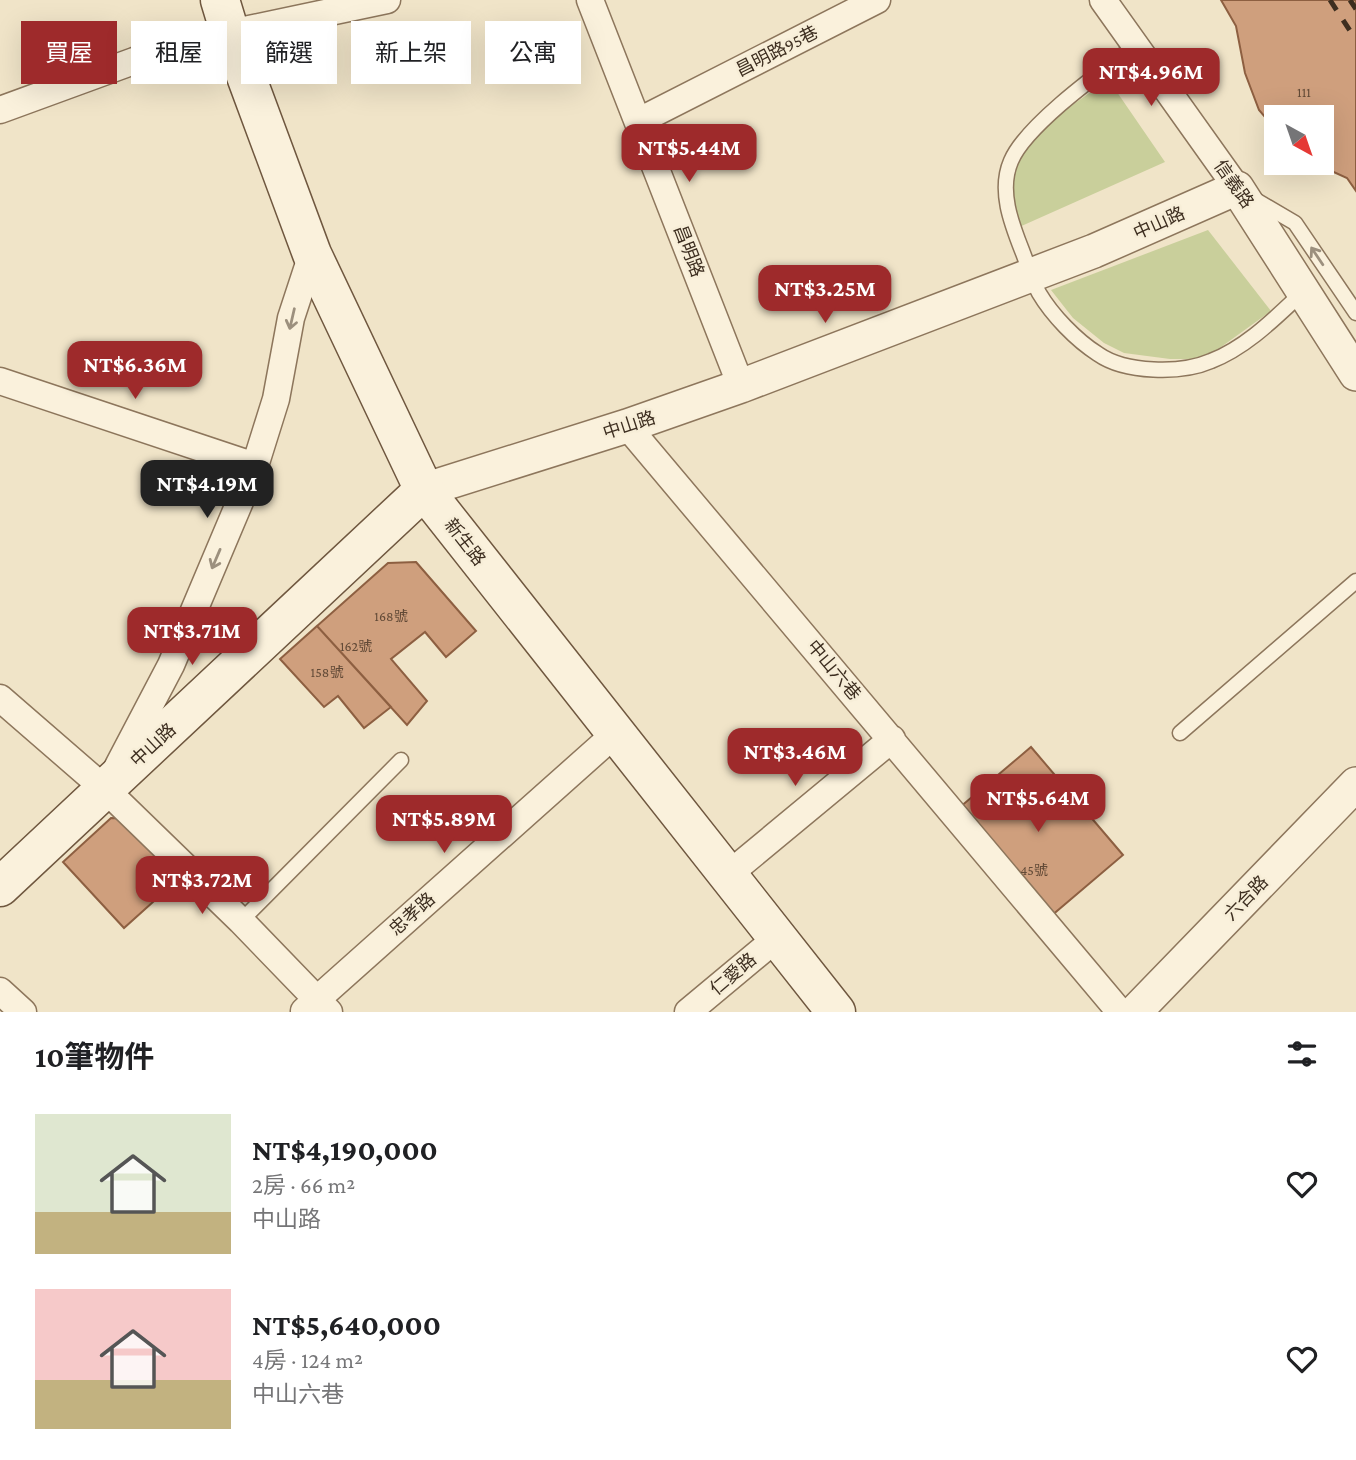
<!DOCTYPE html>
<html lang="zh-TW">
<meta charset="utf-8">
<style>
:root{--surface:#fff;--page:#f2f2f2;--text:#202124;--muted:#757577;--accent:#9e2a2b}
body{margin:0;font-family:"Crimson Pro","Noto Sans TC",serif;background:var(--page);color:var(--text);height:100vh;display:flex;flex-direction:column;font-size:26px;white-space:nowrap}
*{box-sizing:border-box;margin:0}
p{font-size:23px;color:var(--muted)}
.icon{flex:none;width:38px;height:38px;fill:none;stroke:currentColor;stroke-width:2;stroke-linecap:round;stroke-linejoin:round}
.map{position:relative;height:1012px;overflow:hidden}
.drawer{display:flex;flex-direction:column;background:var(--surface);flex:1}
.drawer>*{flex:none}
.hud{position:absolute;left:21px;top:21px;width:700px;height:63px;display:flex;gap:14px}
.needle{width:46px;rotate:140deg}
.tools{position:absolute;left:1264px;top:105px;display:grid;gap:14px}
.tools a{display:grid;place-items:center;width:70px;height:70px;border-radius:0px;background:var(--surface);box-shadow:0 7px 28px #0002;font-size:35px}
.price{position:absolute;translate:-50% -60px;padding:0 16px;border-radius:14px;background:var(--accent);color:#fff;font-size:23px;line-height:46px;filter:drop-shadow(0 2px 4px #0008)}
.price::after{content:'';position:absolute;left:50%;top:42px;width:21px;height:16px;margin-left:-10px;background:inherit;clip-path:polygon(0 0,100% 0,50% 100%)}
.price.selected{background:#222;color:#fff}
ul{padding:0;list-style:none}
li{display:flex;align-items:center;gap:21px;height:175px;padding:0 35px}
li span{display:grid;place-items:center;flex:none;width:196px;height:140px;border-radius:0px;color:#555}
li>.icon{margin-inline-start:auto}
span .icon{width:84px;height:84px;fill:#fffc;stroke-width:1}
li b{font-size:30px}
h2{display:flex;justify-content:space-between;align-items:center;height:84px;padding:0 35px;font-size:30px}
.pill{padding:0 24px;border-radius:0px;background:var(--surface);box-shadow:0 7px 28px #0002;font-size:24px;line-height:63px}
.pill.selected{background:var(--accent);color:#fff}
.map>svg:first-child{display:block}
.green{fill:#c9cf9b}
.building{fill:#cf9f7d;stroke:#8d5f41;stroke-width:2}
.lines{fill:none;stroke-linecap:round;stroke-linejoin:round}
.service-casing{stroke:#8d765c;stroke-width:17}
.minor-casing{stroke:#8d765c;stroke-width:29}
.tertiary-casing{stroke:#8d765c;stroke-width:36}
.secondary-casing{stroke:#6f573f;stroke-width:41}
.service{stroke:#faf1dc;stroke-width:14}
.minor{stroke:#faf1dc;stroke-width:26}
.tertiary{stroke:#faf1dc;stroke-width:33}
.secondary{stroke:#faf1dc;stroke-width:38}
.rail{stroke:#3d2e20;stroke-width:5;stroke-dasharray:12 12;stroke-linecap:butt}
.oneway{stroke:#9c907e}
.labels{text-anchor:middle;stroke-width:5;stroke-linejoin:round;paint-order:stroke}
.number-label{font-size:14px;fill:#624a37}
.street-label{font-size:18px;fill:#3d2e20;stroke:#f7eed8}
</style>
<div class="map">
<svg width="1356" height="1012" viewBox="0 0 1356 1012">
<rect width="100%" height="100%" fill="#f0e4c8"/>
<path class="green" d="M1108,79L1165,162L1017,228C1015,218 1011,206 1011,196C1010,140 1070,109 1108,79Z
M1208,230L1271,311L1210,355L1190,359H1170L1124,353L1104,343L1073,318L1051,290Z"/>
<path class="building" d="M1221,0H1356V191L1347,178L1314,163H1321V117H1276V130L1259,110L1245,73L1236,26Z
M416,562L476,631L446,657L425,632L391,659L427,701L407,725L317,626L388,563Z
M317,626L391,707L364,728L338,696L324,707L280,659Z
M1031,747L1123,855L1044,922L953,813Z
M111,818L131,819L183,875L124,928L63,862Z"/>
<g class="lines">
<defs>
<path id="service" d="M1135,46C1103,70 1026,125 1011,161C998,191 1012,225 1023,253C1028,266 1032,280 1039,293C1052,315 1076,340 1098,354C1125,373 1181,374 1211,361C1247,347 1276,317 1304,291
M1254,199L1295,223L1356,313
M1180,733L1356,581
M241,921L401,760"/>
<path id="minor" d="M590,0L741,386
M1103,0L1237,188
M0,110L134,61L230,33L387,0
M639,121L877,0
M0,381L255,466
M627,426L1120,1012
M0,698L106,790L241,921L329,1012
M118,766L171,665L255,466L276,399L291,318L312,254
M729,874L892,739
M0,991L23,1012
M304,1011L616,733
M688,1012L778,937"/>
<path id="tertiary" d="M424,490L627,426L741,386L1094,251L1237,188L1356,374
M1135,1012L1356,784"/>
<path id="secondary" d="M220,0L230,33L312,254L424,490L836,1012
M0,887L424,490"/>
</defs>
<use href="#service" class="service-casing"/>
<use href="#minor" class="minor-casing"/>
<use href="#tertiary" class="tertiary-casing"/>
<use href="#secondary" class="secondary-casing"/>
<use href="#service" class="service"/>
<use href="#minor" class="minor"/>
<use href="#tertiary" class="tertiary"/>
<use href="#secondary" class="secondary"/>
<path class="rail" d="M1330,0L1356,40
M1350,0L1356,9"/>
</g>
<defs><path id="oneway-shaft" d="M-6 0H5M1.5-3L5.5 0L1.5 3" fill="none" stroke-width="1.6" stroke-linecap="round" stroke-linejoin="round" transform="scale(1.75)"/></defs>
<g class="oneway">
<use href="#oneway-shaft" transform="translate(1317 256) rotate(-124)"/>
<use href="#oneway-shaft" transform="translate(292 319) rotate(103)"/>
<use href="#oneway-shaft" transform="translate(216 559) rotate(113)"/>
</g>
<g class="labels">
<g class="number-label">
<text x="1304" y="97">111</text>
<text x="391" y="621">168號</text>
<text x="356" y="651">162號</text>
<text x="327" y="677">158號</text>
<text x="1034" y="875">45號</text>
</g>
<g class="street-label">
<text transform="translate(777 51) rotate(-27)" y="6">昌明路95巷</text>
<text transform="translate(1234 184) rotate(55)" y="6">信義路</text>
<text transform="translate(1159 223) rotate(-24)" y="6">中山路</text>
<text transform="translate(689 251) rotate(69)" y="6">昌明路</text>
<text transform="translate(629 425) rotate(-18)" y="6">中山路</text>
<text transform="translate(465 542) rotate(52)" y="6">新生路</text>
<text transform="translate(834 670) rotate(50)" y="6">中山六巷</text>
<text transform="translate(153 745) rotate(-43)" y="6">中山路</text>
<text transform="translate(1246 898) rotate(-46)" y="6">六合路</text>
<text transform="translate(412 914) rotate(-42)" y="6">忠孝路</text>
<text transform="translate(733 974) rotate(-40)" y="6">仁愛路</text>
</g>
</g>
</svg>
<div class="tools">
<a><svg class="needle" viewBox="-14 -14 28 28"><path d="M0-13l5 13h-10z" fill="#e53935"/><path d="M0 13l5-13h-10z" fill="#757577"/></svg></a>
</div>
<b class="price" style="left:1151px;top:108px">NT$4.96M</b>
<b class="price" style="left:689px;top:184px">NT$5.44M</b>
<b class="price" style="left:825px;top:325px">NT$3.25M</b>
<b class="price" style="left:135px;top:401px">NT$6.36M</b>
<b class="price selected" style="left:207px;top:520px">NT$4.19M</b>
<b class="price" style="left:192px;top:667px">NT$3.71M</b>
<b class="price" style="left:795px;top:788px">NT$3.46M</b>
<b class="price" style="left:1038px;top:834px">NT$5.64M</b>
<b class="price" style="left:444px;top:855px">NT$5.89M</b>
<b class="price" style="left:202px;top:916px">NT$3.72M</b>
<div class="hud">
<a class="pill selected">買屋</a>
<a class="pill">租屋</a>
<a class="pill">篩選</a>
<a class="pill">新上架</a>
<a class="pill">公寓</a>
</div>
</div>
<section class="drawer">
<h2>10筆物件<svg class="icon" aria-label="filters" viewBox="0 0 24 24"><path d="M4 7h16M4 17h16"/><circle cx="9" cy="7" r="2"/><circle cx="15" cy="17" r="2"/></svg></h2>
<ul>
<li><span style="background:linear-gradient(#dfe7d0 70%,#c2b280 0)"><svg class="icon" aria-label="home" viewBox="0 0 24 24"><path d="M3 11l9-7 9 7M6 9v11h12V9"/></svg></span><div><b>NT$4,190,000</b><p>2房 · 66 m²</p><p>中山路</p></div><svg class="icon" aria-label="heart" viewBox="0 0 24 24"><path d="M12 20l-8-8c-3-5 5-10 8-4 3-6 11-1 8 4z"/></svg></li>
<li><span style="background:linear-gradient(#f6c9c9 65%,#c2b280 0)"><svg class="icon" aria-label="home" viewBox="0 0 24 24"><path d="M3 11l9-7 9 7M6 9v11h12V9"/></svg></span><div><b>NT$5,640,000</b><p>4房 · 124 m²</p><p>中山六巷</p></div><svg class="icon" aria-label="heart" viewBox="0 0 24 24"><path d="M12 20l-8-8c-3-5 5-10 8-4 3-6 11-1 8 4z"/></svg></li>
</ul>
</section>
